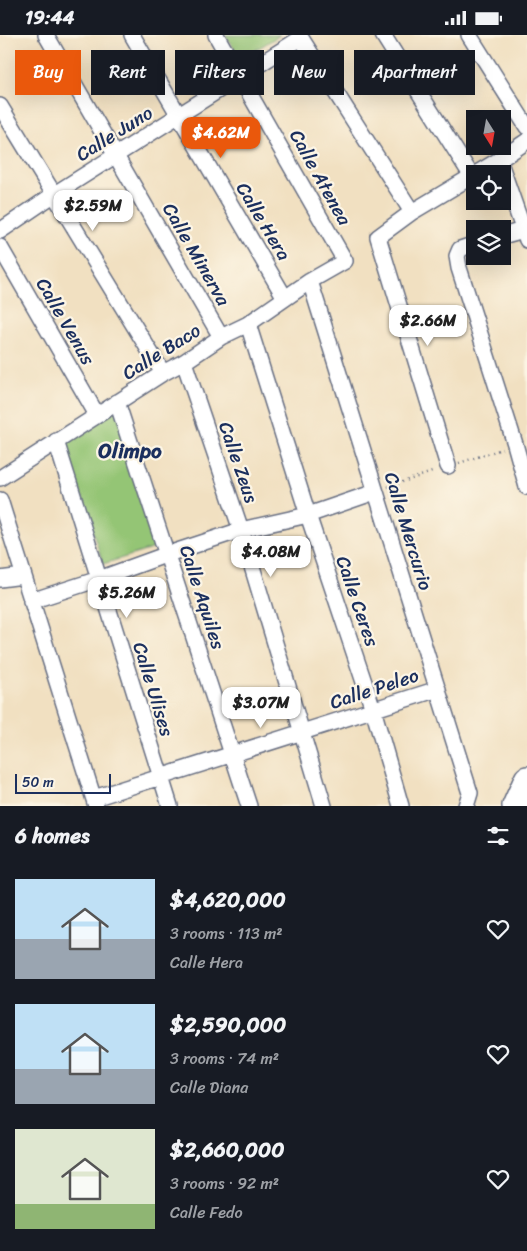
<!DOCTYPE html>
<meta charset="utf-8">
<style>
:root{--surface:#171b24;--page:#20242c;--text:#f1f3f6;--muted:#9ea1a6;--accent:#ea580c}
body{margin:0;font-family:Sriracha,sans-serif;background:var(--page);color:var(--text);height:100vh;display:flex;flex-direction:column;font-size:19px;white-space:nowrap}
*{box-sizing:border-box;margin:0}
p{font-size:16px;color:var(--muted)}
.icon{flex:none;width:28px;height:28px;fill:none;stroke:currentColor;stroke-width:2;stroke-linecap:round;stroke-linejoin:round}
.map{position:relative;height:771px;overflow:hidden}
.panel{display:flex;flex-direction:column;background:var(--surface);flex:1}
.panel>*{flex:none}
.hud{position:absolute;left:15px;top:15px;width:498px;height:45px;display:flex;gap:10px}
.needle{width:32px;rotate:169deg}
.controls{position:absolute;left:466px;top:75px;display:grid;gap:10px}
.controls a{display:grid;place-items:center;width:45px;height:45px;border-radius:0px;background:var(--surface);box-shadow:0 5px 20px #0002;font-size:25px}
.scale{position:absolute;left:15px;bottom:12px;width:96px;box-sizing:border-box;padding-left:5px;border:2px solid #1b2f5e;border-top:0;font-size:14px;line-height:18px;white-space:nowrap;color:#1b2f5e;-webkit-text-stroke:4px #fcf5e5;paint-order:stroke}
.price{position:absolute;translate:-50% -42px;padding:0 11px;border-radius:10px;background:#fff;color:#222;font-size:16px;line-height:32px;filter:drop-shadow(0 1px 2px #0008)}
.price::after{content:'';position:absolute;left:50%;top:30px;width:15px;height:11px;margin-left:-8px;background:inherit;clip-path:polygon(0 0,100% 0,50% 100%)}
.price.on{background:var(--accent);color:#fff}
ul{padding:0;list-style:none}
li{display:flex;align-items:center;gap:15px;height:125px;padding:0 15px}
li span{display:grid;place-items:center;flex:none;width:140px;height:100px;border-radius:0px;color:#555}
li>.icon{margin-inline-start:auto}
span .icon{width:60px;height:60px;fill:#fffc;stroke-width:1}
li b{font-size:21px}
h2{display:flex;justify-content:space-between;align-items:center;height:60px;padding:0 15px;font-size:21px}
.chip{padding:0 18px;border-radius:0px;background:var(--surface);box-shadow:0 5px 20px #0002;font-size:18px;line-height:45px}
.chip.on{background:var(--accent);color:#fff}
.status{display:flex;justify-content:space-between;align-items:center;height:35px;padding:0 25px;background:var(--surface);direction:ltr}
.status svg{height:14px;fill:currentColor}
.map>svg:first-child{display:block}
.green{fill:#94c575;stroke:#587a6a}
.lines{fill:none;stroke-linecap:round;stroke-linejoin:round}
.street-casing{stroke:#666d81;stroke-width:18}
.primary-casing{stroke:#666d81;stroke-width:28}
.path{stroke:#666d81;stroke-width:2.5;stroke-dasharray:1 4;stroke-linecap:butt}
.street{stroke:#fff;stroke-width:15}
.primary{stroke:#fff;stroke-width:25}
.labels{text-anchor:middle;stroke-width:4.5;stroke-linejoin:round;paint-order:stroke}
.street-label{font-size:19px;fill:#1b2f5e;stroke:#fcf5e5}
.quarter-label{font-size:21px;font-weight:bold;fill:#1b2f5e;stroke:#fcf5e5}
</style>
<div class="status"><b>19:44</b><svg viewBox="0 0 49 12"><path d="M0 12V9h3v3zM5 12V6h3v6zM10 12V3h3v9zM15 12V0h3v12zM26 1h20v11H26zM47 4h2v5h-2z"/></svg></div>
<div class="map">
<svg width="527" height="771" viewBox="0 0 527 771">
<rect width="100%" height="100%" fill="#fcf5e5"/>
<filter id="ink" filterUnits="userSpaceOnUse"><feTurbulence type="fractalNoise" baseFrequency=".02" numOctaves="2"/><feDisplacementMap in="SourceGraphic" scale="10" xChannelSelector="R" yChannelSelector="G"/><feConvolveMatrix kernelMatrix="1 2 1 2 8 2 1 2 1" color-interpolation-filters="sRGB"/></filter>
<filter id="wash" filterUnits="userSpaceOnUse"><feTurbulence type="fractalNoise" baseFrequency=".0096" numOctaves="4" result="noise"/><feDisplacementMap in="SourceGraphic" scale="20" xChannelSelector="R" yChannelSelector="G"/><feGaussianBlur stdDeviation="1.12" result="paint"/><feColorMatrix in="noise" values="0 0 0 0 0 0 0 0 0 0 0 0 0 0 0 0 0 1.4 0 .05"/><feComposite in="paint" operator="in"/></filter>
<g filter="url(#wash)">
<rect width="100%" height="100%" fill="#f1e0c1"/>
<path class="green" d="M225,0H280L241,24Z
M116,374L158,512L103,529L65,408Z"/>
</g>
<g filter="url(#ink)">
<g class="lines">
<defs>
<path id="street" d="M46,0L221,302
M132,0L285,263
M299,0L412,177
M383,0L471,140
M469,0L527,92
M0,71L163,338
M499,125L527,205
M0,196L53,160L301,3
M502,201L527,194
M475,209L460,214L457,221L459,233L515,409L527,452
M0,212L97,380
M310,246L470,758L466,771
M248,289L308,480L373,674L401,771
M184,327L241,495L324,771
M117,367L249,771
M56,406L170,771
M448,431L378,202L412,177L499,125L527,106
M0,443L163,338L184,327L221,302L248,289L310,246L345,226L216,0
M0,465L96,771
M0,544L23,541
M31,566L99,544L168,519L241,495L308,480L375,457
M94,763L438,654"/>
<path id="primary" d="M515,771L527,744"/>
</defs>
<use href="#street" class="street-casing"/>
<use href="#primary" class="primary-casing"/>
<path class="path" d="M459,428L502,414
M388,452L435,436"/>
<use href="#street" class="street"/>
<use href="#primary" class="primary"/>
</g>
</g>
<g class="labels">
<g class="street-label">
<text transform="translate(114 98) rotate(-32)" y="7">Calle Juno</text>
<text transform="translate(321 142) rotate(61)" y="7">Calle Atenea</text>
<text transform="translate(264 186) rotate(59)" y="7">Calle Hera</text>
<text transform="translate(197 219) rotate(60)" y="7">Calle Minerva</text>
<text transform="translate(66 286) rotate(60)" y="7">Calle Venus</text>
<text transform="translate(161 316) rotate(-32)" y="7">Calle Baco</text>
<text transform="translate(239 427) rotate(71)" y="7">Calle Zeus</text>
<text transform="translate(409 496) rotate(73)" y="7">Calle Mercurio</text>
<text transform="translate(203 562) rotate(72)" y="7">Calle Aquiles</text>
<text transform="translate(358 566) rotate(71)" y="7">Calle Ceres</text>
<text transform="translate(374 653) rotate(-18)" y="7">Calle Peleo</text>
<text transform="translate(154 654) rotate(73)" y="7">Calle Ulises</text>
</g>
<g class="quarter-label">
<text x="130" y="423">Olimpo</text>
</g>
</g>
</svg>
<div class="controls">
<a><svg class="needle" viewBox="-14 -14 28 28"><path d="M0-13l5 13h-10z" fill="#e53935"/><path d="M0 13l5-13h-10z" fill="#9ea1a6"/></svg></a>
<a><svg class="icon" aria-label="locate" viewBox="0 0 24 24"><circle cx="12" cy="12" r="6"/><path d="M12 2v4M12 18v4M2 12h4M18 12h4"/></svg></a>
<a><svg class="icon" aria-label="layers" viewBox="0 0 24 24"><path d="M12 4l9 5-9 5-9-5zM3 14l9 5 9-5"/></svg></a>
</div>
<div class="scale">50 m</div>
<b class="price on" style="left:221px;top:124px">$4.62M</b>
<b class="price" style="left:93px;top:197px">$2.59M</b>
<b class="price" style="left:428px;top:312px">$2.66M</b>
<b class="price" style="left:271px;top:543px">$4.08M</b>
<b class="price" style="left:127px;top:584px">$5.26M</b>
<b class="price" style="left:261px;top:694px">$3.07M</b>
<div class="hud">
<a class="chip on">Buy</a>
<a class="chip">Rent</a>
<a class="chip">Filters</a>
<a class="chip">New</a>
<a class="chip">Apartment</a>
</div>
</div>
<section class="panel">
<h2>6 homes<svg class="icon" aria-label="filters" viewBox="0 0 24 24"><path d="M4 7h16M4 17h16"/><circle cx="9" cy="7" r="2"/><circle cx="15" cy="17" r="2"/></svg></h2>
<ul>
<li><span style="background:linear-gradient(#bfe0f5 60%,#9aa5b1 0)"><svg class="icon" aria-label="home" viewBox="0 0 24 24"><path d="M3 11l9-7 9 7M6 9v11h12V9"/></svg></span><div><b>$4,620,000</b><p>3 rooms · 113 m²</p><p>Calle Hera</p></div><svg class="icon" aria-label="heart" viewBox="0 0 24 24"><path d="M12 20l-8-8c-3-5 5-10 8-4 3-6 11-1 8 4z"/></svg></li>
<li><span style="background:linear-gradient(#bfe0f5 65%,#9aa5b1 0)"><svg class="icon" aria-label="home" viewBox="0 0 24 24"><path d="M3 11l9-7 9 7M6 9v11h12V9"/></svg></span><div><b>$2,590,000</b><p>3 rooms · 74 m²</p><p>Calle Diana</p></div><svg class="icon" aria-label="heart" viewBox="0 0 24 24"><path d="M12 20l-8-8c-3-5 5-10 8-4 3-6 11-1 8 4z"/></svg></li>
<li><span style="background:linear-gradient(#dfe7d0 75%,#8fb573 0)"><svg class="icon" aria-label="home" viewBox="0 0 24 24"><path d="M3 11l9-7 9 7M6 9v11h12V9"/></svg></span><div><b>$2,660,000</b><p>3 rooms · 92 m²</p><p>Calle Fedo</p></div><svg class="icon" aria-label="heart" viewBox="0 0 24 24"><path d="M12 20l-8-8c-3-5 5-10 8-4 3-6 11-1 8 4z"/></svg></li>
</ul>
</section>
